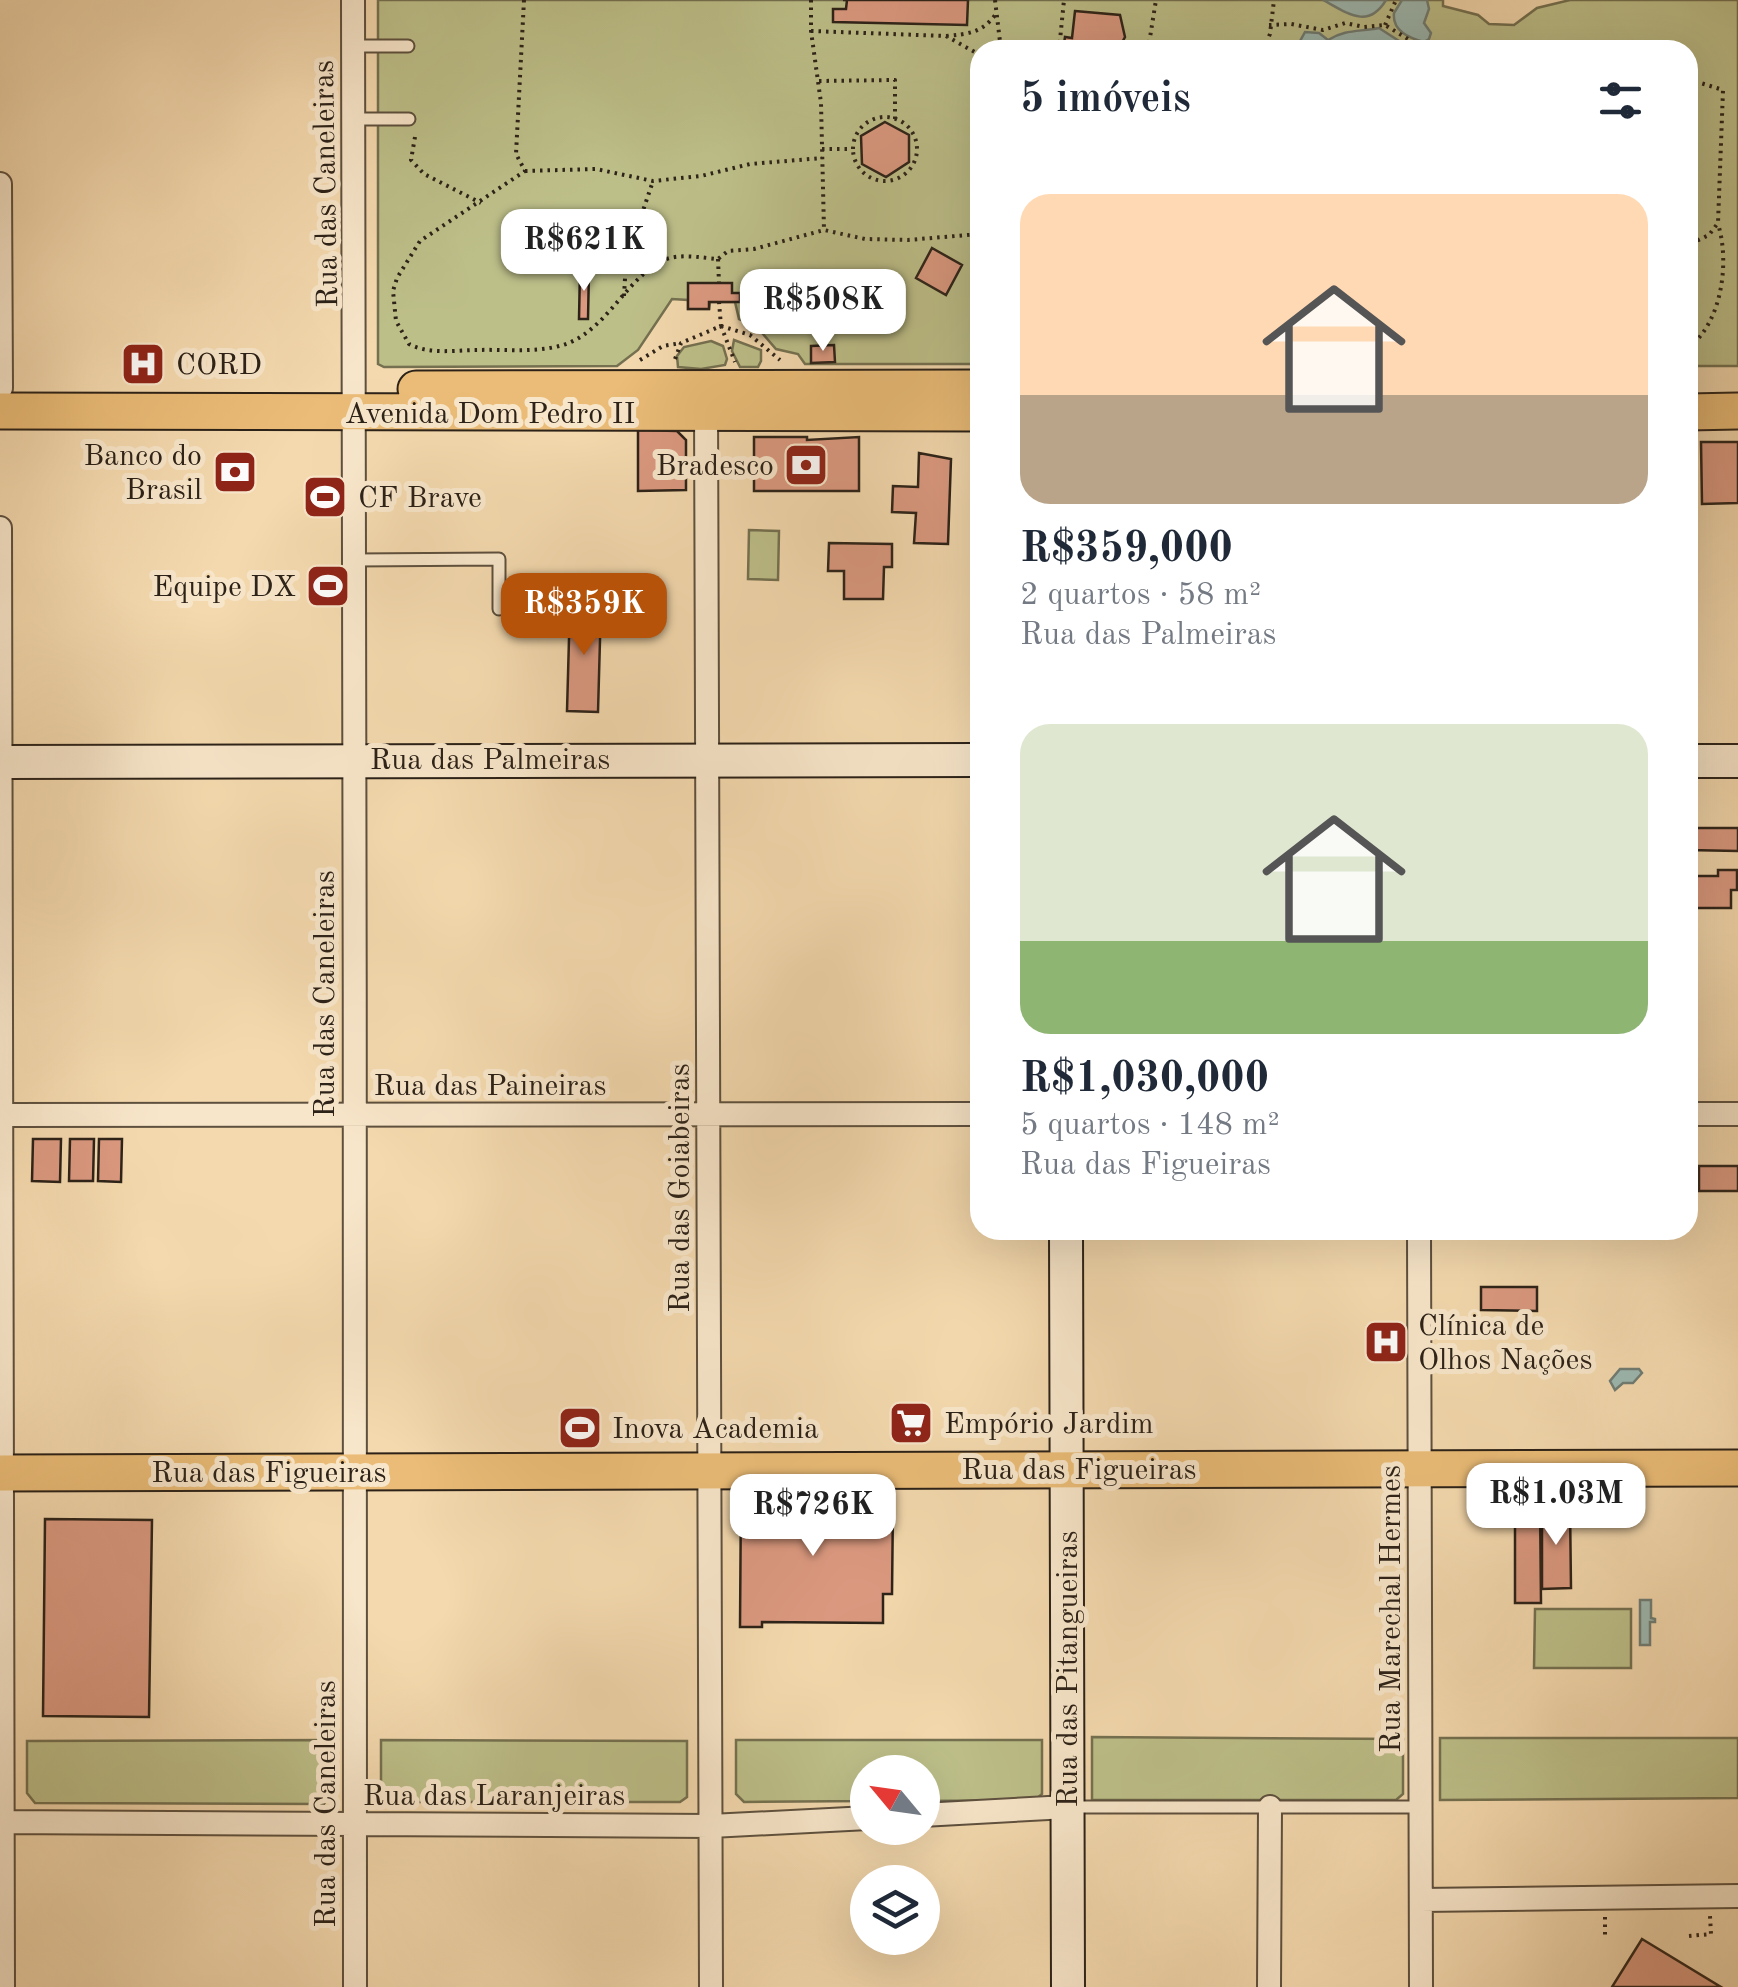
<!DOCTYPE html>
<html lang="pt">
<meta charset="utf-8">
<style>
:root{--surface:#fff;--page:#f2f2f3;--text:#1f2937;--muted:#747a83;--accent:#b45309}
body{margin:0;font-family:"Old Standard TT",serif;background:var(--page);color:var(--text);height:100vh;display:flex;flex-direction:column;font-size:38px;white-space:nowrap}
*{box-sizing:border-box;margin:0}
p{font-size:32px;color:var(--muted)}
.icon{flex:none;width:55px;height:55px;fill:none;stroke:currentColor;stroke-width:2;stroke-linecap:round;stroke-linejoin:round}
.map{position:relative;flex:1;overflow:hidden}
.details{position:absolute;left:970px;top:40px;width:728px;height:1200px;display:flex;flex-direction:column;background:var(--surface);border-radius:30px;box-shadow:0 10px 40px #0002}
.details>*{flex:none}
.needle{width:65px;rotate:299deg}
.buttons{position:absolute;left:850px;top:1755px;display:grid;gap:20px}
.buttons a{display:grid;place-items:center;width:90px;height:90px;border-radius:50%;background:var(--surface);box-shadow:0 10px 40px #0002;font-size:50px}
.price{position:absolute;translate:-50% -85px;padding:0 22px;border-radius:20px;background:#fff;color:#222;font-size:32px;line-height:65px;filter:drop-shadow(0 2px 5px #0008)}
.price::after{content:'';position:absolute;left:50%;top:60px;width:30px;height:22px;margin-left:-15px;background:inherit;clip-path:polygon(0 0,100% 0,50% 100%)}
.price.selected{background:var(--accent);color:#fff}
ul{padding:0;list-style:none}
li{display:grid;align-content:center;gap:20px;height:530px;padding:0 50px}
li span{display:grid;place-items:center;height:310px;border-radius:30px;color:#555}
li>.icon{margin-inline-start:auto}
span .icon{width:180px;height:180px;fill:#fffc;stroke-width:1}
li b{font-size:42px}
h2{display:flex;justify-content:space-between;align-items:center;height:120px;padding:0 50px;font-size:42px}
.map>svg:first-child{display:block}
.green{fill:#bdbf89;stroke:#747050;stroke-width:2.5}
.water{fill:#9db9b2;stroke:#707d74;stroke-width:2.5}
.building{fill:#db9980;stroke:#2c2218;stroke-width:2.5}
.lines{fill:none;stroke-linecap:round;stroke-linejoin:round}
.lane-casing{stroke:#5e503e;stroke-width:15}
.street-casing{stroke:#5e503e;stroke-width:26}
.secondary-casing{stroke:#2c2218;stroke-width:36}
.primary-casing{stroke:#2c2218;stroke-width:39}
.path{stroke:#2c2218;stroke-width:4;stroke-dasharray:2.5 5;stroke-linecap:butt}
.lane{stroke:#f8e6ca;stroke-width:11}
.street{stroke:#f8e6ca;stroke-width:22}
.secondary{stroke:#f8e6ca;stroke-width:32}
.primary{stroke:#eabc77;stroke-width:35}
.labels{text-anchor:middle;stroke-width:10;stroke-linejoin:round;paint-order:stroke}
.street-label{font-size:30px;fill:#2c2218;stroke:#f8e6ca}
.poi-label{font-size:30px;fill:#2c2218;stroke:#f8e6ca;text-anchor:start}
</style>
<div class="map">
<svg width="1738" height="1987" viewBox="0 0 1738 1987">
<rect width="100%" height="100%" fill="#f4d9ae"/>
<filter id="stains"><feTurbulence type="fractalNoise" baseFrequency=".002" numOctaves="4"/><feColorMatrix values="0 0 0 0 .2 0 0 0 0 .09 0 0 0 0 .02 0 0 0 .5 -.17"/></filter>
<radialGradient id="worn" r=".72"><stop offset=".6" stop-color="#630" stop-opacity="0"/><stop offset="1" stop-color="#630" stop-opacity=".3"/></radialGradient>
<path class="green" d="M378,0H1443V6L1478,15L1489,24L1514,25L1537,8L1570,0H1738V366H1688V50H980V364H805L798,354L776,349L756,326L739,319L735,302H710L709,309H688V300L672,299L638,350L617,366L384,367L378,364Z
M734,340L761,350V361L758,367H740L732,351Z
M711,341L723,346L727,359L725,365L701,369L678,367L677,356L684,347Z
M749,530L779,531L778,580L748,579Z
M1535,1609H1631V1668H1534Z
M1092,1737L1403,1739V1794L1396,1800H1092Z
M1440,1738H1738V1798L1440,1800Z
M330,1740L331,1792L324,1804L35,1803L27,1793V1741Z
M381,1740L687,1741V1797L680,1802H386L381,1794Z
M736,1740H1042V1794L1035,1800L923,1801L922,1772H868L867,1801L744,1802L736,1794Z"/>
<path class="water" d="M1323,0H1386C1368,30 1347,13 1323,0Z
M1402,0H1427L1429,9L1424,23L1431,33L1429,39L1424,42C1409,38 1392,31 1394,13Z
M1379,28L1413,50H1302L1299,43L1305,32L1319,33L1328,40C1346,29 1359,32 1379,28Z
M1620,1369H1639L1642,1373L1633,1383H1623L1615,1390L1610,1381Z
M1640,1600H1651V1618L1655,1619V1622H1650V1645H1640Z"/>
<path class="building" d="M843,0H968L967,25L833,22V9H846L847,0Z
M1075,11L1120,15L1125,37L1120,46L1117,50H1063L1065,37L1072,38Z
M885,122L909,135V162L886,177L862,164L861,136Z
M932,248L962,265L946,295L916,278Z
M580,270H589L588,319H579Z
M688,283H732V293H740V302H709V309H688Z
M834,345L835,362L811,363V346Z
M638,430L677,431L686,440V490L638,491Z
M754,437H807V440L859,437V491H754Z
M1701,442H1738V503L1702,504Z
M919,453L951,459L948,544L914,543L916,513L892,512L893,486L918,487Z
M829,543L892,544V567H884L883,599H844V571H828Z
M570,603L601,604L598,712L567,711Z
M1688,828H1738V851L1688,850Z
M1718,870H1737V890H1731V908H1688V876H1718Z
M33,1139H61L60,1182L32,1181Z
M70,1139H94L93,1181H69Z
M99,1139H122L121,1182L98,1181Z
M1699,1166H1738V1191H1699Z
M1481,1287H1537V1311L1481,1310Z
M741,1489H818V1503H893L892,1594H883V1623L762,1622V1627H740Z
M1515,1501H1540L1541,1603H1515Z
M1570,1506L1571,1588L1542,1589V1507Z
M45,1519L152,1520L149,1717L43,1716Z
M1642,1939L1721,1987H1612Z"/>
<g class="lines">
<defs>
<path id="lane" d="M353,46H408
M354,119H409
M355,560L499,559V609
M1070,1807H1421"/>
<path id="street" d="M353,0C357,662 353,1325 355,1987
M0,184L1,388
M706,401L711,1987
M0,528L3,1987
M1688,1114H1738
M0,1115L980,1114
M1419,1230L1421,1987
M922,1815L1067,1807
M0,1822L711,1826L868,1818
M1421,1900L1738,1896
M1269,1987L1270,1807"/>
<path id="secondary" d="M1688,761H1738
M0,762L980,760
M1066,1230L1068,1987"/>
<path id="primary" d="M416,389L980,388
M0,411L980,413
M1688,412L1738,411
M0,1473L1738,1468"/>
</defs>
<use href="#lane" class="lane-casing"/>
<use href="#street" class="street-casing"/>
<use href="#secondary" class="secondary-casing"/>
<use href="#primary" class="primary-casing"/>
<path class="path" d="M524,0L516,154L525,171L420,241L397,278L393,291L396,321L409,344C430,355 455,350 478,350C508,349 543,354 571,342C610,324 626,279 664,260C680,253 702,258 718,259L728,251L754,249L824,230L865,239L908,240L980,234
M811,0V31L821,103L824,230
M995,0L1001,50
M1269,25L1291,24L1323,30L1345,23L1364,27L1385,25L1426,50
M1385,25L1396,0
M811,31L946,36L980,55
M946,36C968,34 982,33 996,14
M1059,50L1064,0
M1148,50L1156,0
M1263,50L1270,34L1274,0
M1688,79L1723,90L1718,223L1709,235L1688,245
M819,81L895,80V119
M853 149a32 32 0 1 1 64 0a32 32 0 1 1-64 0Z
M415,137L411,160L424,174L481,203
M822,149H852
M525,171L596,169L653,181L701,176L750,164L822,158
M718,259L719,283
M624,296L626,261L653,181
M721,326L750,335L780,360
M721,326L735,362
M1688,348C1722,323 1730,262 1718,224
M675,359L681,343L721,326L719,302
M640,360L663,346L681,343
M1605,1917V1937
M1689,1936L1711,1934L1710,1916"/>
<use href="#lane" class="lane"/>
<use href="#street" class="street"/>
<use href="#secondary" class="secondary"/>
<use href="#primary" class="primary"/>
</g>
<defs>
<symbol id="hospital-square" viewBox="-11 -11 22 22"><rect x="-9" y="-9" width="18" height="18" rx="4" fill="#8f2418" stroke="#f8e6ca"/><path d="M-5-5h3v3.5h4V-5h3V5h-3V1.5h-4V5h-3Z" fill="#fff"/></symbol>
<symbol id="bank-square" viewBox="-11 -11 22 22"><rect x="-9" y="-9" width="18" height="18" rx="4" fill="#8f2418" stroke="#f8e6ca"/><path d="M-6-4H6V4H-6ZM0-2.3a2.3 2.3 0 1 0 0 4.6a2.3 2.3 0 1 0 0-4.6Z" fill="#fff"/></symbol>
<symbol id="stadium-square" viewBox="-11 -11 22 22"><rect x="-9" y="-9" width="18" height="18" rx="4" fill="#8f2418" stroke="#f8e6ca"/><path d="M0-5a6.5 5 0 1 0 0 10a6.5 5 0 1 0 0-10ZM-3.5-1.8h7v3.6h-7Z" fill="#fff"/></symbol>
<symbol id="supermarket-square" viewBox="-11 -11 22 22"><rect x="-9" y="-9" width="18" height="18" rx="4" fill="#8f2418" stroke="#f8e6ca"/><path d="M-6-5.5h2.5l.6 2H6L4.5 2H-2.5L-4.4-4H-6ZM-1.5 3.2a1.3 1.3 0 1 0 .1 0ZM3 3.2a1.3 1.3 0 1 0 .1 0Z" fill="#fff"/></symbol>
</defs>
<g fill-rule="evenodd">
<use href="#hospital-square" x="118" y="339" width="50" height="50"/>
<use href="#bank-square" x="781" y="440" width="50" height="50"/>
<use href="#bank-square" x="210" y="447" width="50" height="50"/>
<use href="#stadium-square" x="300" y="472" width="50" height="50"/>
<use href="#stadium-square" x="303" y="561" width="50" height="50"/>
<use href="#hospital-square" x="1361" y="1317" width="50" height="50"/>
<use href="#supermarket-square" x="886" y="1398" width="50" height="50"/>
<use href="#stadium-square" x="555" y="1403" width="50" height="50"/>
</g>
<g class="labels">
<g class="street-label">
<text transform="translate(325 184) rotate(-91)" y="10">Rua das Caneleiras</text>
<text x="490" y="423">Avenida Dom Pedro II</text>
<text x="490" y="769">Rua das Palmeiras</text>
<text transform="translate(324 994) rotate(-90)" y="10">Rua das Caneleiras</text>
<text x="490" y="1095">Rua das Paineiras</text>
<text transform="translate(679 1188) rotate(-90)" y="10">Rua das Goiabeiras</text>
<text x="1079" y="1479">Rua das Figueiras</text>
<text x="269" y="1482">Rua das Figueiras</text>
<text transform="translate(1390 1609) rotate(-90)" y="10">Rua Marechal Hermes</text>
<text transform="translate(1067 1669) rotate(-90)" y="10">Rua das Pitangueiras</text>
<text x="494" y="1805">Rua das Laranjeiras</text>
<text transform="translate(325 1804) rotate(-90)" y="10">Rua das Caneleiras</text>
</g>
<g class="poi-label">
<text x="176" y="374">CORD</text>
<text x="202" y="465" text-anchor="end">Banco do<tspan x="202" dy="34">Brasil</tspan></text>
<text x="774" y="475" text-anchor="end">Bradesco</text>
<text x="358" y="507">CF Brave</text>
<text x="296" y="596" text-anchor="end">Equipe DX</text>
<text x="1418" y="1335">Clínica de<tspan x="1418" dy="34">Olhos Nações</tspan></text>
<text x="944" y="1433">Empório Jardim</text>
<text x="612" y="1438">Inova Academia</text>
</g>
</g>
<rect width="100%" height="100%" filter="url(#stains)"/>
<rect width="100%" height="100%" fill="url(#worn)"/>
</svg>
<div class="buttons">
<a><svg class="needle" viewBox="-14 -14 28 28"><path d="M0-13l5 13h-10z" fill="#e53935"/><path d="M0 13l5-13h-10z" fill="#747a83"/></svg></a>
<a><svg class="icon" aria-label="layers" viewBox="0 0 24 24"><path d="M12 4l9 5-9 5-9-5zM3 14l9 5 9-5"/></svg></a>
</div>
<b class="price" style="left:584px;top:294px">R$621K</b>
<b class="price" style="left:823px;top:354px">R$508K</b>
<b class="price selected" style="left:584px;top:658px">R$359K</b>
<b class="price" style="left:1556px;top:1548px">R$1.03M</b>
<b class="price" style="left:813px;top:1559px">R$726K</b>
<section class="details">
<h2>5 imóveis<svg class="icon" aria-label="filters" viewBox="0 0 24 24"><path d="M4 7h16M4 17h16"/><circle cx="9" cy="7" r="2"/><circle cx="15" cy="17" r="2"/></svg></h2>
<ul>
<li><span style="background:linear-gradient(#ffd9b3 65%,#b9a48a 0)"><svg class="icon" aria-label="home" viewBox="0 0 24 24"><path d="M3 11l9-7 9 7M6 9v11h12V9"/></svg></span><div><b>R$359,000</b><p>2 quartos · 58 m²</p><p>Rua das Palmeiras</p></div></li>
<li><span style="background:linear-gradient(#dfe7d0 70%,#8fb573 0)"><svg class="icon" aria-label="home" viewBox="0 0 24 24"><path d="M3 11l9-7 9 7M6 9v11h12V9"/></svg></span><div><b>R$1,030,000</b><p>5 quartos · 148 m²</p><p>Rua das Figueiras</p></div></li>
</ul>
</section>
</div>
